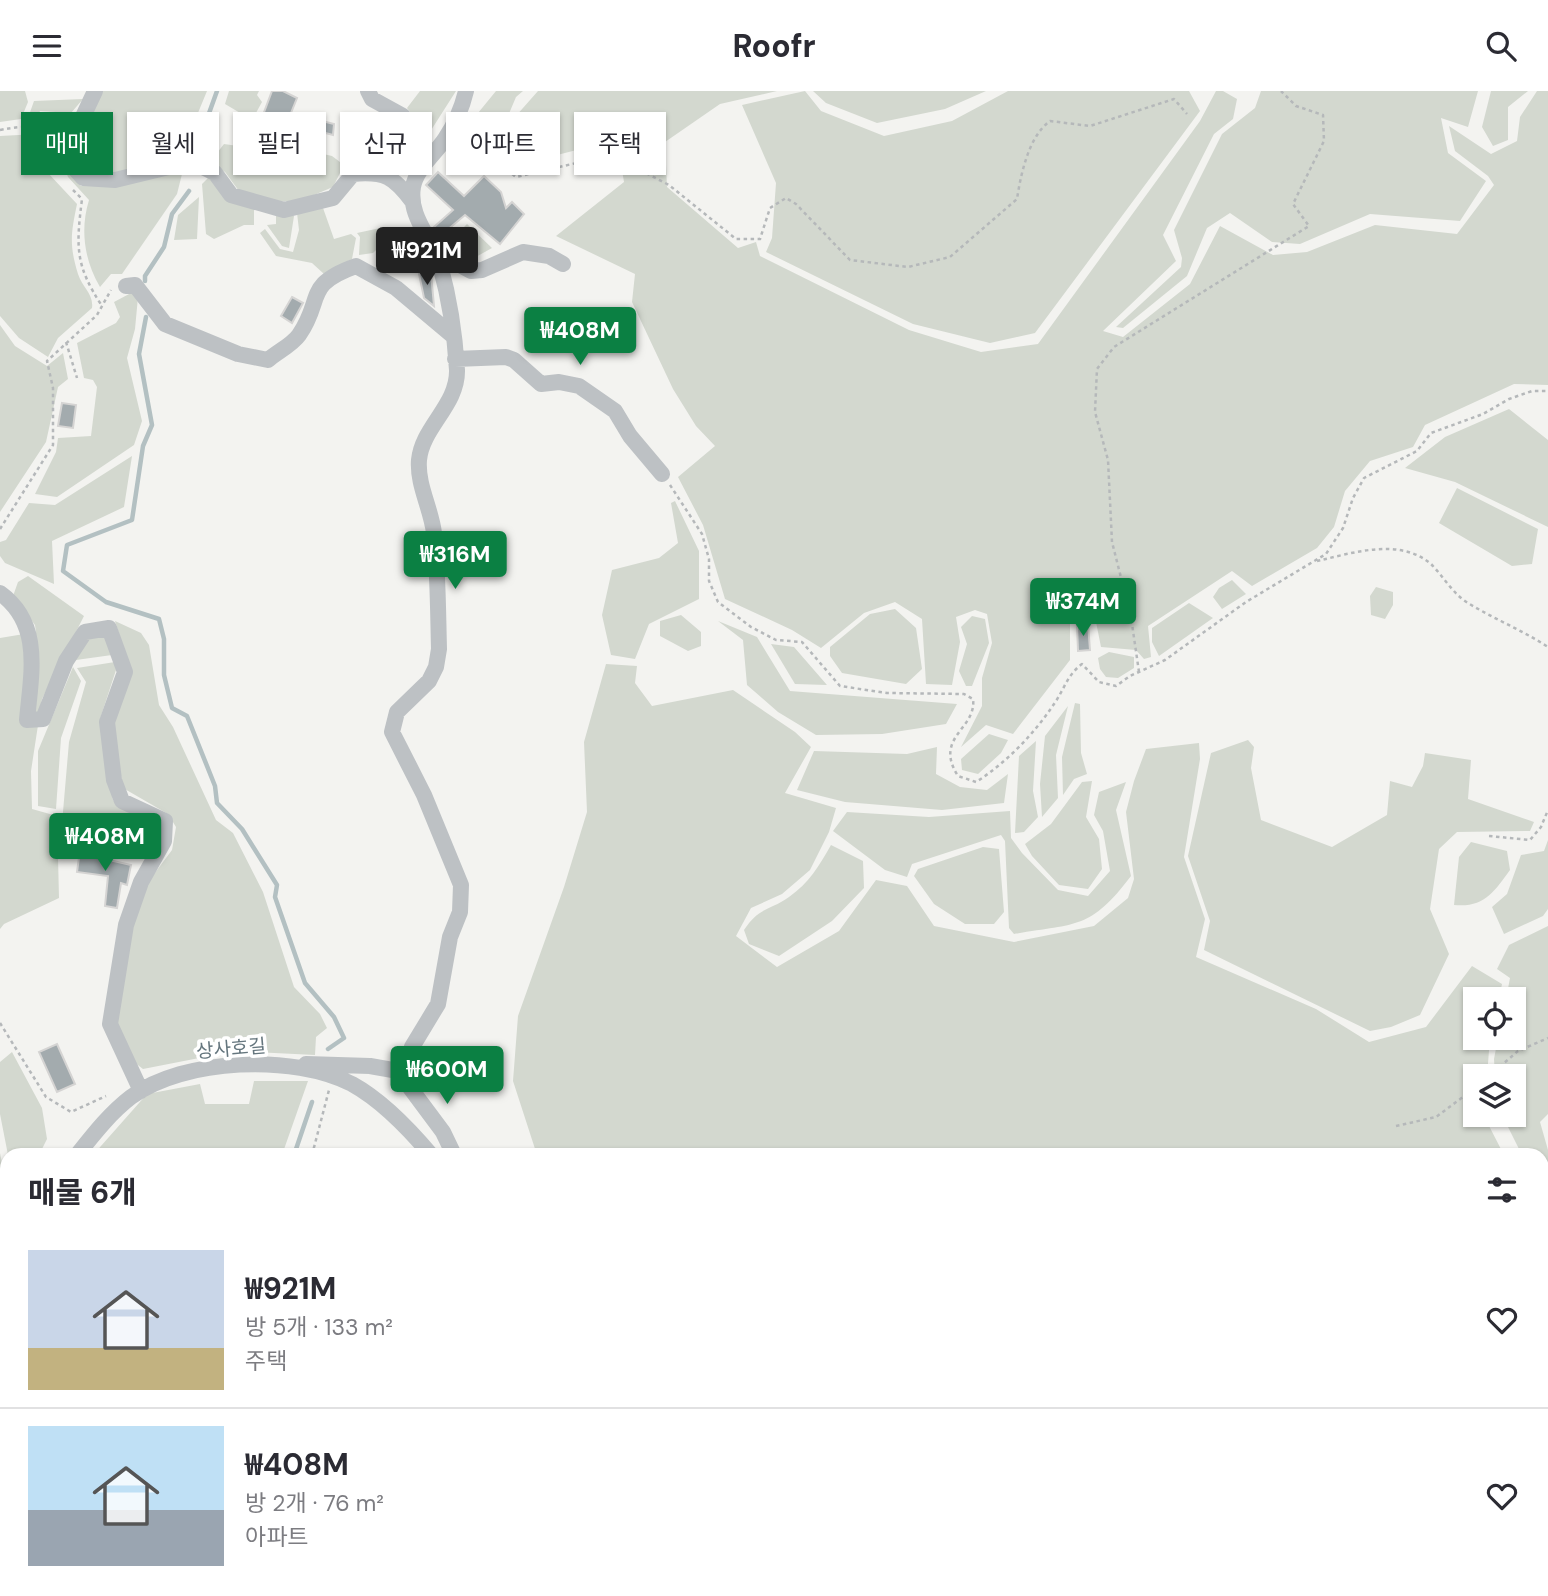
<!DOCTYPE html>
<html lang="ko">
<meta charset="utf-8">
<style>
:root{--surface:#fff;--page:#f7f7f7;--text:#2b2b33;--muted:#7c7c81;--line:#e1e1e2;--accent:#0b8043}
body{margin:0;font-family:"DM Sans","Noto Sans KR",sans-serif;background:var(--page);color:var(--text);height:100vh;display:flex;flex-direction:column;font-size:26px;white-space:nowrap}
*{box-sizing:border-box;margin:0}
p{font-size:23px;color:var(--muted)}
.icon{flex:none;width:38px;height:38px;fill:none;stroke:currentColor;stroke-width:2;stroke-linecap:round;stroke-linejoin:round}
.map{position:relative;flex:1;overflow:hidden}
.sheet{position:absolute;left:0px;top:1057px;width:1549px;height:448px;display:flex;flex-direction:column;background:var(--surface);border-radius:21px 21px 0 0;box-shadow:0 2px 5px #0004}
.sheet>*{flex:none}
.guide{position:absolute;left:21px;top:21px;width:700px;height:63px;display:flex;gap:14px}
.buttons{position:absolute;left:1463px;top:896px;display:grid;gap:14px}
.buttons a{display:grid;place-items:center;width:63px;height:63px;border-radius:0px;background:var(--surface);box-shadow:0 2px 5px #0004;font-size:35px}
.price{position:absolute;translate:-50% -60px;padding:0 16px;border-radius:7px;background:var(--accent);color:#fff;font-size:23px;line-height:46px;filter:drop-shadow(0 2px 4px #0008)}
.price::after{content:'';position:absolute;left:50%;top:42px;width:21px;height:16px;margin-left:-10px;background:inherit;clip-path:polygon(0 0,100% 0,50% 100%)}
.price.current{background:#222;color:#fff}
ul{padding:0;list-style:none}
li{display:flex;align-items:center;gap:21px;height:175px;padding:0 28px}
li+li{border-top:2px solid var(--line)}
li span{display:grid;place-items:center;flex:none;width:196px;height:140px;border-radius:0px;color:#555}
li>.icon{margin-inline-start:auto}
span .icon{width:84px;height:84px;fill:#fffc;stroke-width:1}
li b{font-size:30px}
h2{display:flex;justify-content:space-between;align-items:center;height:84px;padding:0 28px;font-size:30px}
.chip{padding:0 24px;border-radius:0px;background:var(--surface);box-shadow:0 2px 5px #0004;font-size:24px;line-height:63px}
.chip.current{background:var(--accent);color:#fff}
header{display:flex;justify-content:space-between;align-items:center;height:91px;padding:0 28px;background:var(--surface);font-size:32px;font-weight:700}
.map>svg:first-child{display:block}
.green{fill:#d3d8cf}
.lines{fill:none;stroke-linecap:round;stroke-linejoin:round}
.stream{stroke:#b3c0c2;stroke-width:4.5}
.building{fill:#a3abae;stroke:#d5d4d3;stroke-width:2}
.path{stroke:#b5b8ba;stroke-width:2.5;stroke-dasharray:3.5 3.5;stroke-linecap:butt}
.minor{stroke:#bdc1c4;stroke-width:16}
.labels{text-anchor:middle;stroke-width:7;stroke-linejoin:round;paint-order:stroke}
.street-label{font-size:19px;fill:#65767e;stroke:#fff}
</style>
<header><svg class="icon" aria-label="menu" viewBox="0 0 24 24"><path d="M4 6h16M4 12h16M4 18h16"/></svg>Roofr<svg class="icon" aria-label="search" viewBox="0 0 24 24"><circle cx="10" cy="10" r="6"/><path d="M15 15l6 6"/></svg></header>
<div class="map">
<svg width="1548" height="1505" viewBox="0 0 1548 1505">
<rect width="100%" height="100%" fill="#f3f3f0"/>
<path class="green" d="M0,0H25L28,11L21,28L0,31Z
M103,0H207L179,68L109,84L80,81L73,68L72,58Z
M229,0H259L257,4L262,11L252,29L225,13Z
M420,0H456L428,44L407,17Z
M496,0H523L516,6L508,25L520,67L516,75L469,33Z
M538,0H777L720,13L665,51L667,96L738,157L756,151L760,165L909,239L981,261L1038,253L1200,30L1216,0H1223L1237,8L1233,28L1214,43L1163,144L1176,170L1103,240L1123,246L1190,193L1220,135L1273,164L1307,161L1375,134L1457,143L1494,94L1488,85L1455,60L1449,35L1491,63L1517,50L1520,26L1537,0H1548V294L1514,293L1425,334L1413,356L1370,370L1345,400L1334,436L1317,457L1252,495L1232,480L1148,535L1151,566L1144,568L1136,559L1101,556L1095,526L1070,532V569L1013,643L986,634L961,656L982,615V587L992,552L987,523L975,519L956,526L960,551L952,594L926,593L922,528L895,511L864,522L821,557L792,539L725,508L703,434L678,386L715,355L696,335L673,298L632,211L635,183L556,145L624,91L619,61L592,55L534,70L515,26Z
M805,0L821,20L884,45L952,30L1008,0H1189L1200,20L1035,242L990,252L913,233L766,161L772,147L776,92L742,14Z
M813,0H986L945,18L877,32L826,12Z
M1261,0H1478L1468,36L1441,27L1448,62L1486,90L1460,130L1370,123L1300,153L1272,151L1230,122L1207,137L1187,185L1123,237L1116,236L1181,176L1182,167L1174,139L1222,43L1255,17Z
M1491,0H1528L1508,16V49L1493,55L1482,36Z
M83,8L71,22L40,20L34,32L28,27L34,10Z
M247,33L277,48L284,47L290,35L294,38L293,56L332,65L344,74L333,96L302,109L277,111L239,100L225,81L210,71L224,53L238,55Z
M37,43L52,67L48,82L77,113C71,142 69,154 78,183C82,196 94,203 92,217L58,247L48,266L19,247L0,225V45Z
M65,78L81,95C117,96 149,89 183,79L177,103L122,183H111L100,196C84,169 80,138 89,109L68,86Z
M209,86L254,116V134H244L214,148L206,143L202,93Z
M199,106L197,148L174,149L178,124Z
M323,117L334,148L351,143L356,147L352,168L324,183L312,172L276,165L260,142L265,138L280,158L293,161L299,139L297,122Z
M276,124L294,125L289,157L282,155L267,134L276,133Z
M467,133L492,157L474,167L450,150Z
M385,136L410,145L396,159L378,157L373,162L359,164L360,146L357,142Z
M419,158L430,161L433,178L406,179L394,176L396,170L413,168Z
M131,202L138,206L135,238L127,267L142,330L134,354L57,406L35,403L56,361L58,347L91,345L97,296L93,289L84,287L77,252L116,232L120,226L114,211Z
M0,234L15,255L47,275L63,262L68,288L58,296L46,351L0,421Z
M1509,318L1548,349V436L1455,391L1405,377L1445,346Z
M132,365L124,416L52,450L54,493L5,472L0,465V451L6,449L29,412L55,414Z
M1457,397L1538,438L1532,473L1512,475L1439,432Z
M675,410L699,460V508L649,533L635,568L611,564L602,524L612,479L659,467L678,452L671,412Z
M28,485L84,525L42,608L31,680L32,718L57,725L59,807L4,833L0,838V547L36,541L35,534L13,505L18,491Z
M1232,489L1246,503L1222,518L1213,506L1219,497Z
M1376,496L1393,501V514L1385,528L1371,524L1370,505Z
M1189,512L1213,527L1159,565L1152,551V537Z
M895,518L916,537L922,578L906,593L842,582L830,565V556L870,523Z
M681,524L701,541V555L688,560L660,545V530Z
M972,525L985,528L989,552L972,595H966L959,580L967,553L961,536Z
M115,530L141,542L149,554L159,614L173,636L216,729L233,742L263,801L294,896L320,923L327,937L316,946L315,964L235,960L143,978L134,971L115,930L129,848L145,795L172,759L176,736L168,723L123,697L112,629L131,581Z
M718,530L757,546L790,600L957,613L946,633L882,643L816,644L778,621L747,594L743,549Z
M102,544L108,548L112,564L76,569V561L87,547Z
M771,553L794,556L827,594L795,593Z
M1109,561L1134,566V577L1118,587L1106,586L1100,578L1098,567Z
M115,571L116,579L100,628L113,709L138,729L137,741L157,750L154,758L146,761L61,744L69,651L86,591L77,577Z
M606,573L637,575L635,592L652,615L733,599L795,641L811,656L785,702L836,717L829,741L810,779L782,803L751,817L736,845L777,876L839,840L876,789L907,795L934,835L1014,851L1094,835L1128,807L1134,788L1126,721L1134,690L1146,658L1199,652L1200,668L1184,766L1205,828L1196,866L1316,918L1369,951L1426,936L1472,875L1502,893L1499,908H1475V947H1490L1487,985H1475V1024H1487V1031L1504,1064H537L513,990L518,925L564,796L587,721L584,651Z
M73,576L81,590L61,647L56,718L38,715V660Z
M1075,612L1080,613L1081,662L1087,683L1074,688L1063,704L1062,666Z
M1068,615L1056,664L1058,707L1042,726L1040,693L1045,645Z
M989,643L1008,649L1001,662L978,683L962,679L961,668Z
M1248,649L1254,656L1251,677L1261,729L1332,756L1387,724L1390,690L1412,696L1423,675L1425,662L1471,669L1468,708L1534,731L1530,740L1457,741L1439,758L1430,818L1449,863L1420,924L1391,936L1370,940L1204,859L1210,830L1188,765L1211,662Z
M1036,650L1033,700L1038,726L1024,741L1015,742L1019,665Z
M937,656L936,683L960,696L987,699L1008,683L1004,712L942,719L845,711L797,699L814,660L907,663Z
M1092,690L1086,726L1099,748L1102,778L1088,798L1059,794L1032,765L1025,753L1051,733L1082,691Z
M1126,691L1116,719L1131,785C1090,839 1077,832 1014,843L1009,837L1005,750L1001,744L912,773L907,786L885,779L833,740L847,721L929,726L1010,720L1011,747L1022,762L1058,799L1088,805L1110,780L1103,740L1094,724L1099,701Z
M1548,749V818L1543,825L1504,843L1492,816L1507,803L1521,764L1544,760Z
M1471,751L1507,760L1510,779C1494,801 1484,817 1454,814L1459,766Z
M831,754L863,770L864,797L832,830L779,865L749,853L744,839C759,816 769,820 789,806C809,792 819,775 831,754Z
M983,756L999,758L1004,821L994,833H965L934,813L914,785L918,778Z
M1548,835V1023L1540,1031L1548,1059V1095L1542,1088V1064H1522L1502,1024H1514V985H1495L1494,968L1498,947H1514V908H1506L1510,887L1497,878L1509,854Z
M12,961L42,1017L47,1048L39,1064H8L0,1023V971Z
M254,990H308L282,1064H93L147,1003L200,993L205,1013H249Z
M0,1062L7,1097V1431L0,1430Z
M1542,1114L1548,1122V1505H1313L1318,1498H1542Z
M12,1498H192L193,1505H129L127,1500L89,1501L88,1505H12Z
M359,1498H440L442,1505H358Z
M950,1498H1085V1505H941Z"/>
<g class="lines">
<path class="stream" d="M198,61L203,39L217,0
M145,190V185L164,156L172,123L189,100
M146,226L139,263L152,334L143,355L132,429L67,454L63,480L106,511L159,528L164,548V584L172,617L187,625L215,695L217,712L242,738L277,794L275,806L305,892L334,926L344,947L328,958
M294,1064L312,1011
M353,1505L354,1498"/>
</g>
<path class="building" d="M272,0H283L297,7L291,22L334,33L333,44L287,32L283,41L260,32Z
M379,31L391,38L373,66L361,58Z
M438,81L464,105L484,85L501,101L506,117L512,111L524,123L500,153L465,124L439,146L434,136L453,119L426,94Z
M431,182L434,215L424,207L419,183Z
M292,206L303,212L292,232L281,225Z
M62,312L76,314L73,337L58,335Z
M1088,533L1090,559L1078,560L1077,534Z
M80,759L110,763L109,769L131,774L127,794L121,792L117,817L105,815L108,785L77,781Z
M57,953L75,993L57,1001L39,961Z"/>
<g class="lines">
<path class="path" d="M0,39C27,34 35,33 54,55
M462,45L516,86L598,67L638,78L669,94L736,148H760L770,117L786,107L796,113L850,169L908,176L950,166L1017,108C1021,82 1029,45 1050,30L1090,35L1174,8L1187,23
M73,99L82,108C76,156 75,174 102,215
M66,251L77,287
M670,394L702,443L709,468V490L718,511L751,536L776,549L802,551L840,595L887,602L964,603L973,608C977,638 933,646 958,685L976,691C1006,672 1034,643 1054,613C1064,599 1067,584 1082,573L1099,591L1116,595L1130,585L1165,569L1246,511L1326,463L1343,437L1353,407L1364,387L1417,360L1431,342L1483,323L1509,308L1532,300H1548
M0,438L53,354V297L47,270L97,224L111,199
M1317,470C1353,462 1399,446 1431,473C1443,485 1453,503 1468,512C1494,528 1522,539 1548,556
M1139,581L1131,526L1112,451L1108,369L1095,321L1097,278L1114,256L1309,135L1293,113L1324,50L1323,24L1296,15L1281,0
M1489,745L1530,749L1541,736L1548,719
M0,932L46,1006L71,1021L106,1005
M1489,985L1518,960L1548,947
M1396,1035L1436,1026L1475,997
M312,1064L329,999
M27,1505L33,1498
M1440,1505L1443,1498"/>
<path class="minor" d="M95,0L64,66L83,87L115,89L177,74L197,73L215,82L231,104L284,119L333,107L353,83C385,80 394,86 412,110
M368,0L372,8L403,25L420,57L419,80
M436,161L471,180L482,179L523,161L549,165L563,173
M126,195L135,194L165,233L238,263L268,269C277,261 292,254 299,244C324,208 303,194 356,175L396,197L452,244
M455,268L506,266L514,269L541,293L559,291L579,295L615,320L630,345L662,383
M0,502C43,533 31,583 27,629L43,628L66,570L85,541L109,537L125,581L107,631L114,689L122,710L165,730L164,750L141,791L126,834L110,933L141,1000
M306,973L370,975L404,981
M77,1064C93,1044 110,1022 131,1006C184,967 294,963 352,993C381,1009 410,1039 431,1064
M454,1064L443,1041L408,994L404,981L412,956L438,913L450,846L460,821L461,794L424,704L392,641L397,621L429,590L436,576L439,558C438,520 438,480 434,442C431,417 417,394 419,369C422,336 458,314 457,279C455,245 449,206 440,174C432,147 408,126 413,96C416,78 435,63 445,48C455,33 462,17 466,0
M0,1202L7,1189
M1009,1498L1024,1505"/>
</g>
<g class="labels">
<g class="street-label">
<text transform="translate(231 957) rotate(-5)" y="7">상사호길</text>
</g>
</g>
</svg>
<div class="buttons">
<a><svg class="icon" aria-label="locate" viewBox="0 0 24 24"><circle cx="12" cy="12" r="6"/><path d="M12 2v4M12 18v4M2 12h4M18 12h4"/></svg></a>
<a><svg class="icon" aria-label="layers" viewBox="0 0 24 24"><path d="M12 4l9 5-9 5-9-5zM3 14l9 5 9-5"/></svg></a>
</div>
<b class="price current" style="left:427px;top:196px">₩921M</b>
<b class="price" style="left:580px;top:276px">₩408M</b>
<b class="price" style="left:455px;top:500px">₩316M</b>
<b class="price" style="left:1083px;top:547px">₩374M</b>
<b class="price" style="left:105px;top:782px">₩408M</b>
<b class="price" style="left:447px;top:1015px">₩600M</b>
<div class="guide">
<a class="chip current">매매</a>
<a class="chip">월세</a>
<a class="chip">필터</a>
<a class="chip">신규</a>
<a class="chip">아파트</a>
<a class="chip">주택</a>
</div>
<section class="sheet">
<h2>매물 6개<svg class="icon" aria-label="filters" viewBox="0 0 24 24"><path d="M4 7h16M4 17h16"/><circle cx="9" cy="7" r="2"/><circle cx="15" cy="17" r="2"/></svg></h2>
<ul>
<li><span style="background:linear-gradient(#c9d6e8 70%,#c2b280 0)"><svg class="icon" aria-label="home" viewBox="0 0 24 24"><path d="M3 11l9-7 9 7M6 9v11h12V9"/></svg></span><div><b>₩921M</b><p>방 5개 · 133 m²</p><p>주택</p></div><svg class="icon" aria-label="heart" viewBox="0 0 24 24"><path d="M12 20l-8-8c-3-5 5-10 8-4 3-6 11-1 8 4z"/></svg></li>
<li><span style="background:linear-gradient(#bfe0f5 60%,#9aa5b1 0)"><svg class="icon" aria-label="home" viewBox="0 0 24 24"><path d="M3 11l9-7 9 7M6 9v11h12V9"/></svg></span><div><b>₩408M</b><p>방 2개 · 76 m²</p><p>아파트</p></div><svg class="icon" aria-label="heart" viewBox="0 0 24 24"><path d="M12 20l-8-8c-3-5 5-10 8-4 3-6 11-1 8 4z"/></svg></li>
</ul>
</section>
</div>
